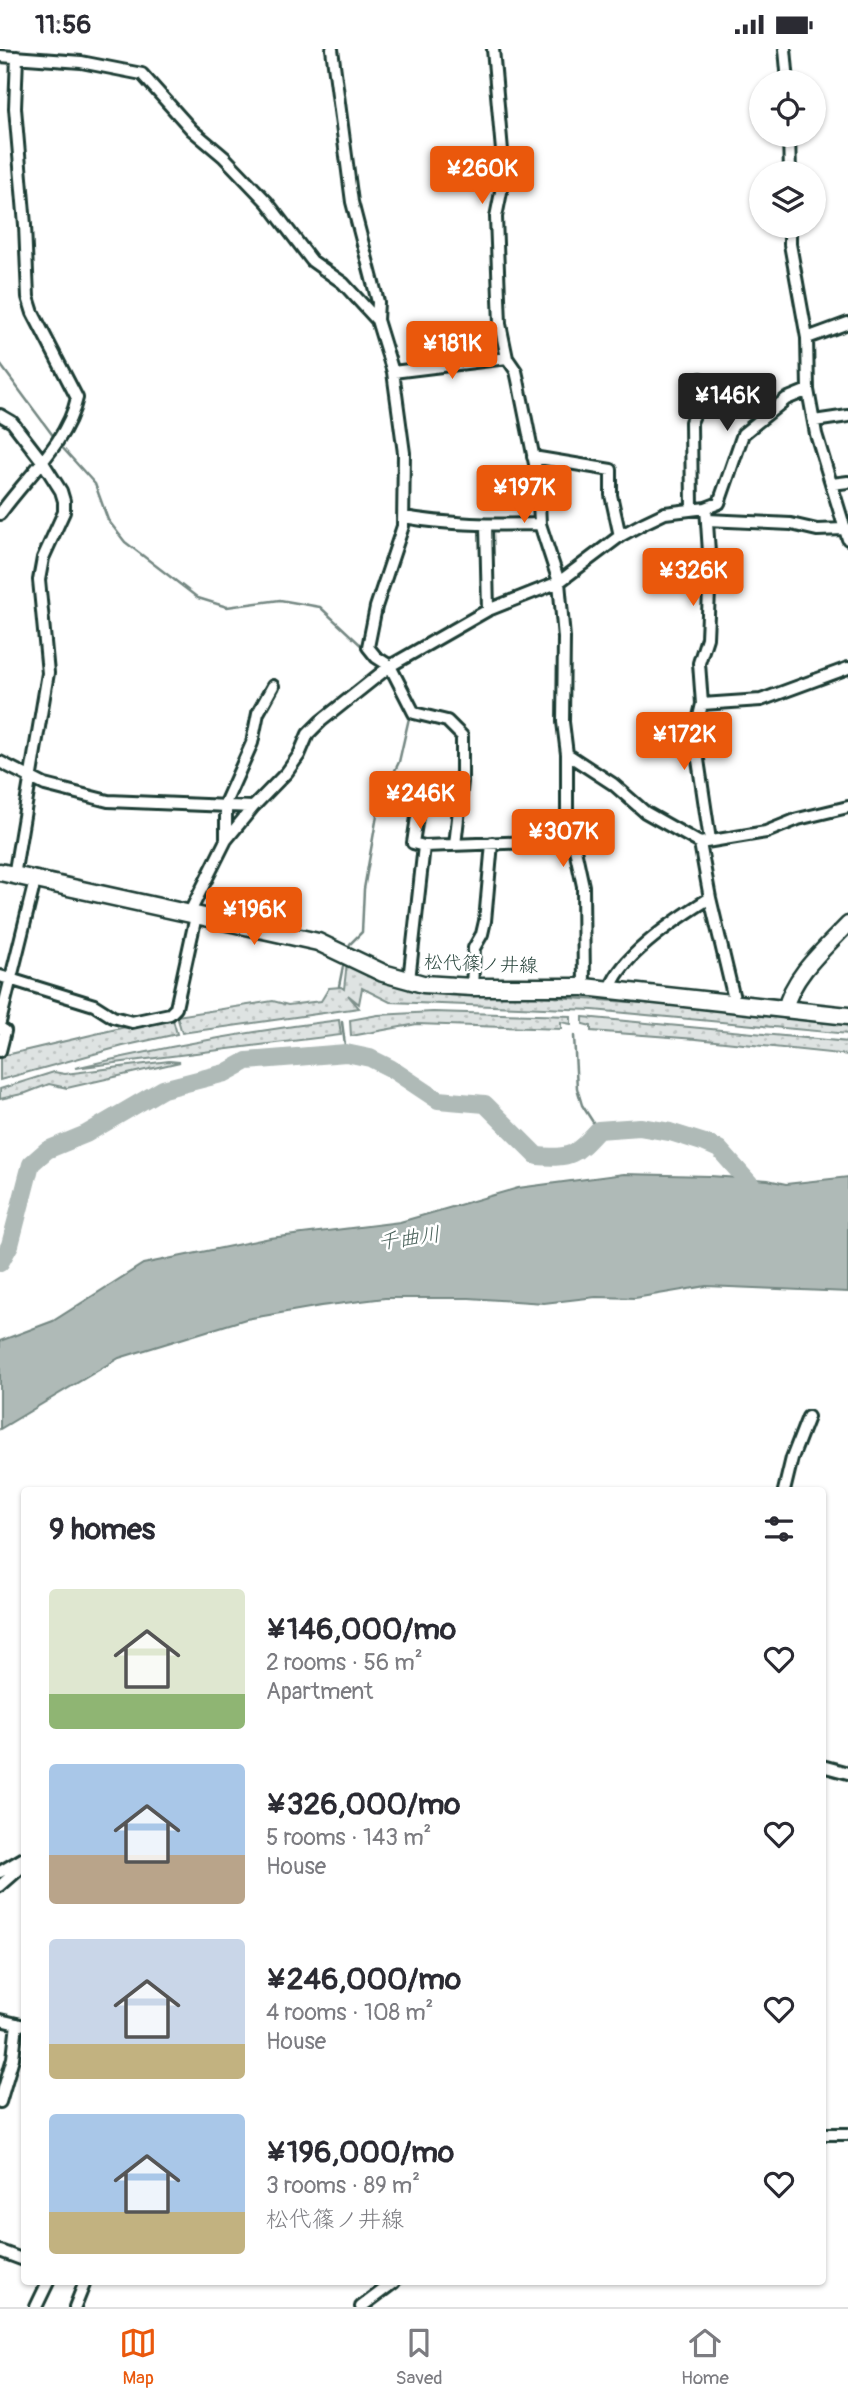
<!DOCTYPE html>
<meta charset="utf-8">
<style>
:root{--surface:#fff;--page:#f2f2f3;--text:#2b2b33;--muted:#7c7c81;--line:#e1e1e2;--accent:#ea580c}
body{margin:0;font-family:Pangolin,"Klee One",sans-serif;background:var(--page);color:var(--text);height:100vh;display:flex;flex-direction:column;font-size:26px;white-space:nowrap}
*{box-sizing:border-box;margin:0}
p{font-size:23px;color:var(--muted)}
.icon{flex:none;width:38px;height:38px;fill:none;stroke:currentColor;stroke-width:2;stroke-linecap:round;stroke-linejoin:round}
.map{position:relative;flex:1;overflow:hidden}
.panel{position:absolute;left:21px;top:1438px;width:805px;height:798px;display:flex;flex-direction:column;background:var(--surface);border-radius:7px;box-shadow:0 2px 5px #0004}
.panel>*{flex:none}
.fabs{position:absolute;left:749px;top:21px;display:grid;gap:14px}
.fabs a{display:grid;place-items:center;width:77px;height:77px;border-radius:50%;background:var(--surface);box-shadow:0 2px 5px #0004;font-size:35px}
.price{position:absolute;translate:-50% -60px;padding:0 16px;border-radius:7px;background:var(--accent);color:#fff;font-size:23px;line-height:46px;filter:drop-shadow(0 2px 4px #0008)}
.price::after{content:'';position:absolute;left:50%;top:42px;width:21px;height:16px;margin-left:-10px;background:inherit;clip-path:polygon(0 0,100% 0,50% 100%)}
.price.on{background:#222;color:#fff}
ul{padding:0;list-style:none}
li{display:flex;align-items:center;gap:21px;height:175px;padding:0 28px}
li span{display:grid;place-items:center;flex:none;width:196px;height:140px;border-radius:7px;color:#555}
li>.icon{margin-inline-start:auto}
span .icon{width:84px;height:84px;fill:#fffc;stroke-width:1}
li b{font-size:30px}
h2{display:flex;justify-content:space-between;align-items:center;height:84px;padding:0 28px;font-size:30px}
.status{display:flex;justify-content:space-between;align-items:center;height:49px;padding:0 35px;background:var(--surface);direction:ltr}
.status svg{height:19px;fill:currentColor}
.menu{display:flex;justify-content:space-around;align-items:center;height:98px;border-top:2px solid var(--line);background:var(--surface);font-size:19px;color:var(--muted)}
.menu a{display:grid;justify-items:center;gap:4px}
.menu .on{color:var(--accent)}
.map>svg:first-child{display:block}
.grass{fill:url(#grass-dots);stroke:#7e908b;stroke-width:2}
.water{fill:#afbab7;stroke:#758883;stroke-width:2}
.lines{fill:none;stroke-linecap:round;stroke-linejoin:round}
.stream{stroke:#758883;stroke-width:2.5}
.river{stroke:#afbab7;stroke-width:18}
.minor-casing{stroke:#1f3d34;stroke-width:16}
.tertiary-casing{stroke:#1f3d34;stroke-width:19}
.secondary-casing{stroke:#1f3d34;stroke-width:21}
.minor{stroke:#fff;stroke-width:10}
.tertiary{stroke:#fff;stroke-width:14}
.secondary{stroke:#fff;stroke-width:16}
.labels{text-anchor:middle;stroke-width:5;stroke-linejoin:round;paint-order:stroke}
.street-label{font-size:19px;fill:#1f3d34;stroke:#fff}
.water-label{font-size:21px;font-style:italic;fill:#4a625b;stroke:#fff}
</style>
<div class="status"><b>11:56</b><svg viewBox="0 0 49 12"><path d="M0 12V9h3v3zM5 12V6h3v6zM10 12V3h3v9zM15 12V0h3v12zM26 1h20v11H26zM47 4h2v5h-2z"/></svg></div>
<div class="map">
<svg width="848" height="2258" viewBox="0 0 848 2258">
<defs>
<pattern id="grass-dots" width="8" height="8" patternUnits="userSpaceOnUse" patternTransform="scale(1.75)"><rect width="8" height="8" fill="#dee3e2"/><path d="M2 2h.1M6 6h.1" fill="none" stroke="#bec4c2" stroke-width="1.8" stroke-linecap="round"/></pattern>
</defs>
<rect width="100%" height="100%" fill="#fff"/>
<filter id="ink" filterUnits="userSpaceOnUse"><feTurbulence type="fractalNoise" baseFrequency=".0143" numOctaves="2"/><feDisplacementMap in="SourceGraphic" scale="14" xChannelSelector="R" yChannelSelector="G"/><feConvolveMatrix kernelMatrix="1 2 1 2 8 2 1 2 1" color-interpolation-filters="sRGB"/></filter>
<g filter="url(#ink)">
<path class="grass" d="M347,913L511,945L703,958L848,974V985L593,961L390,953L362,939L359,955L348,946L359,959L182,984L177,967L273,952L288,956L321,952L329,939L341,938L344,940Z
M433,963L571,967V975L561,973V980L417,975L351,987L350,971L378,966Z
M172,967L177,985L123,997L0,1031V1009L2,1007Z
M583,968L848,993V1006L696,990L591,982V977L583,975Z
M339,971L341,986L75,1019C162,998 249,982 339,971Z
M169,1012L180,1013L67,1039L49,1035L26,1044L0,1050V1040L54,1023L65,1025Z"/>
<path class="water" d="M624,1125L710,1127L768,1131L786,1135L848,1128V1243L706,1237L635,1249L596,1248L544,1254L469,1249H385L321,1257L246,1270L119,1309L0,1380V1292L53,1272L143,1215L270,1189L400,1173L518,1139Z"/>
<g class="lines">
<path class="stream" d="M0,315L54,388
M60,396L95,435L108,471L125,493L198,549L227,558L280,551L320,558L365,600
M348,900L350,895L362,883L364,840L379,755L399,713L409,669V663
M339,937L344,912
M342,973L346,1004
M574,987L577,1039L582,1056L598,1081"/>
<path class="river" d="M0,1214L10,1196L31,1115L47,1101L86,1085L163,1040L225,1024L247,1012L346,1004L370,1009L390,1019L438,1051L485,1055L537,1107C572,1110 576,1105 598,1081L640,1078L670,1083L705,1094L719,1100L760,1146"/>
<defs>
<path id="minor" d="M332,0L352,153L378,253L377,271L393,323L404,404L403,477L376,558L368,598L376,608L390,617L414,664L447,672L462,687V733L455,796
M493,0L503,113L501,143L496,168L500,275L507,309L516,322L518,331L538,430L540,475L559,533L564,589L563,673L567,705V763L583,837L584,938
M785,0L788,33
M0,7L81,13L142,25L192,81L224,108L267,153L312,212L343,234L377,271
M789,86L790,124
M790,177V195L807,289L808,341L816,385L848,490
M807,289L848,274
M393,323L507,309
M0,366L12,373L42,412L61,442L64,452V463L43,509L39,531L48,624L14,827
M814,372L848,367
M533,408L611,421V446L620,487
M832,435L848,433
M706,459L710,518L707,589L699,614L702,655L696,680L697,704L710,791
M692,460L691,373L698,357L701,330
M0,465C26,428 67,394 77,349L33,264L28,248L25,176L15,59L17,8
M404,468C449,476 493,476 540,475
M707,471L791,475L817,481L844,480
M486,476L488,561
M702,655L761,651L848,619
M567,705L613,735L645,763L700,794L766,783L798,770L848,758
M0,713L45,736L108,752L253,758
M420,749L413,794L424,797
M226,791V752L252,694L258,664L273,637
M700,794L710,849L735,954
M189,865L226,791L253,758L287,723L299,706L308,685L321,672L390,617L488,561L559,533L620,487L644,474L665,464L706,459L719,454L743,385L786,350L808,341
M0,927L94,956L113,968L132,973L170,965L176,959L196,867
M409,931L424,797L533,793L574,796
M472,938L474,899L482,885L485,872L492,794
M610,941C619,907 681,867 710,849
M0,973L35,832
M0,979L5,982L0,1002
M784,1442L792,1409L808,1368
M822,1717L848,1724
M0,1823L24,1809
M0,1837L24,1816
M0,1971L21,1976
M0,2053L13,2009L17,1975
M822,2085H848
M0,2202L24,2211
M36,2258L48,2233
M75,2258L85,2233
M361,2258L394,2233"/>
<path id="tertiary" d="M785,961C792,927 825,899 848,875"/>
<path id="secondary" d="M0,823L318,893L383,924L423,935L472,938H584L848,967"/>
</defs>
<use href="#minor" class="minor-casing"/>
<use href="#tertiary" class="tertiary-casing"/>
<use href="#secondary" class="secondary-casing"/>
<use href="#minor" class="minor"/>
<use href="#tertiary" class="tertiary"/>
<use href="#secondary" class="secondary"/>
</g>
</g>
<g class="labels">
<g class="street-label">
<text transform="translate(481 914) rotate(2)" y="7">松代篠ノ井線</text>
</g>
<g class="water-label">
<text transform="translate(409 1189) rotate(-8)" y="7">千曲川</text>
</g>
</g>
</svg>
<div class="fabs">
<a><svg class="icon" aria-label="locate" viewBox="0 0 24 24"><circle cx="12" cy="12" r="6"/><path d="M12 2v4M12 18v4M2 12h4M18 12h4"/></svg></a>
<a><svg class="icon" aria-label="layers" viewBox="0 0 24 24"><path d="M12 4l9 5-9 5-9-5zM3 14l9 5 9-5"/></svg></a>
</div>
<b class="price" style="left:482px;top:157px">¥260K</b>
<b class="price" style="left:452px;top:332px">¥181K</b>
<b class="price on" style="left:727px;top:384px">¥146K</b>
<b class="price" style="left:524px;top:476px">¥197K</b>
<b class="price" style="left:693px;top:559px">¥326K</b>
<b class="price" style="left:684px;top:723px">¥172K</b>
<b class="price" style="left:420px;top:782px">¥246K</b>
<b class="price" style="left:563px;top:820px">¥307K</b>
<b class="price" style="left:254px;top:898px">¥196K</b>
<section class="panel">
<h2>9 homes<svg class="icon" aria-label="filters" viewBox="0 0 24 24"><path d="M4 7h16M4 17h16"/><circle cx="9" cy="7" r="2"/><circle cx="15" cy="17" r="2"/></svg></h2>
<ul>
<li><span style="background:linear-gradient(#dfe7d0 75%,#8fb573 0)"><svg class="icon" aria-label="home" viewBox="0 0 24 24"><path d="M3 11l9-7 9 7M6 9v11h12V9"/></svg></span><div><b>¥146,000/mo</b><p>2 rooms · 56 m²</p><p>Apartment</p></div><svg class="icon" aria-label="heart" viewBox="0 0 24 24"><path d="M12 20l-8-8c-3-5 5-10 8-4 3-6 11-1 8 4z"/></svg></li>
<li><span style="background:linear-gradient(#a9c7e8 65%,#b9a48a 0)"><svg class="icon" aria-label="home" viewBox="0 0 24 24"><path d="M3 11l9-7 9 7M6 9v11h12V9"/></svg></span><div><b>¥326,000/mo</b><p>5 rooms · 143 m²</p><p>House</p></div><svg class="icon" aria-label="heart" viewBox="0 0 24 24"><path d="M12 20l-8-8c-3-5 5-10 8-4 3-6 11-1 8 4z"/></svg></li>
<li><span style="background:linear-gradient(#c9d6e8 75%,#c2b280 0)"><svg class="icon" aria-label="home" viewBox="0 0 24 24"><path d="M3 11l9-7 9 7M6 9v11h12V9"/></svg></span><div><b>¥246,000/mo</b><p>4 rooms · 108 m²</p><p>House</p></div><svg class="icon" aria-label="heart" viewBox="0 0 24 24"><path d="M12 20l-8-8c-3-5 5-10 8-4 3-6 11-1 8 4z"/></svg></li>
<li><span style="background:linear-gradient(#a9c7e8 70%,#c2b280 0)"><svg class="icon" aria-label="home" viewBox="0 0 24 24"><path d="M3 11l9-7 9 7M6 9v11h12V9"/></svg></span><div><b>¥196,000/mo</b><p>3 rooms · 89 m²</p><p>松代篠ノ井線</p></div><svg class="icon" aria-label="heart" viewBox="0 0 24 24"><path d="M12 20l-8-8c-3-5 5-10 8-4 3-6 11-1 8 4z"/></svg></li>
</ul>
</section>
</div>
<nav class="menu">
<a class="on"><svg class="icon" aria-label="map" viewBox="0 0 24 24"><path d="M3 6l6-2 6 2 6-2v14l-6 2-6-2-6 2zM9 4v14M15 6v14"/></svg>Map</a>
<a><svg class="icon" aria-label="saved" viewBox="0 0 24 24"><path d="M7 4h10v16l-5-4-5 4z"/></svg>Saved</a>
<a><svg class="icon" aria-label="home" viewBox="0 0 24 24"><path d="M3 11l9-7 9 7M6 9v11h12V9"/></svg>Home</a>
</nav>
